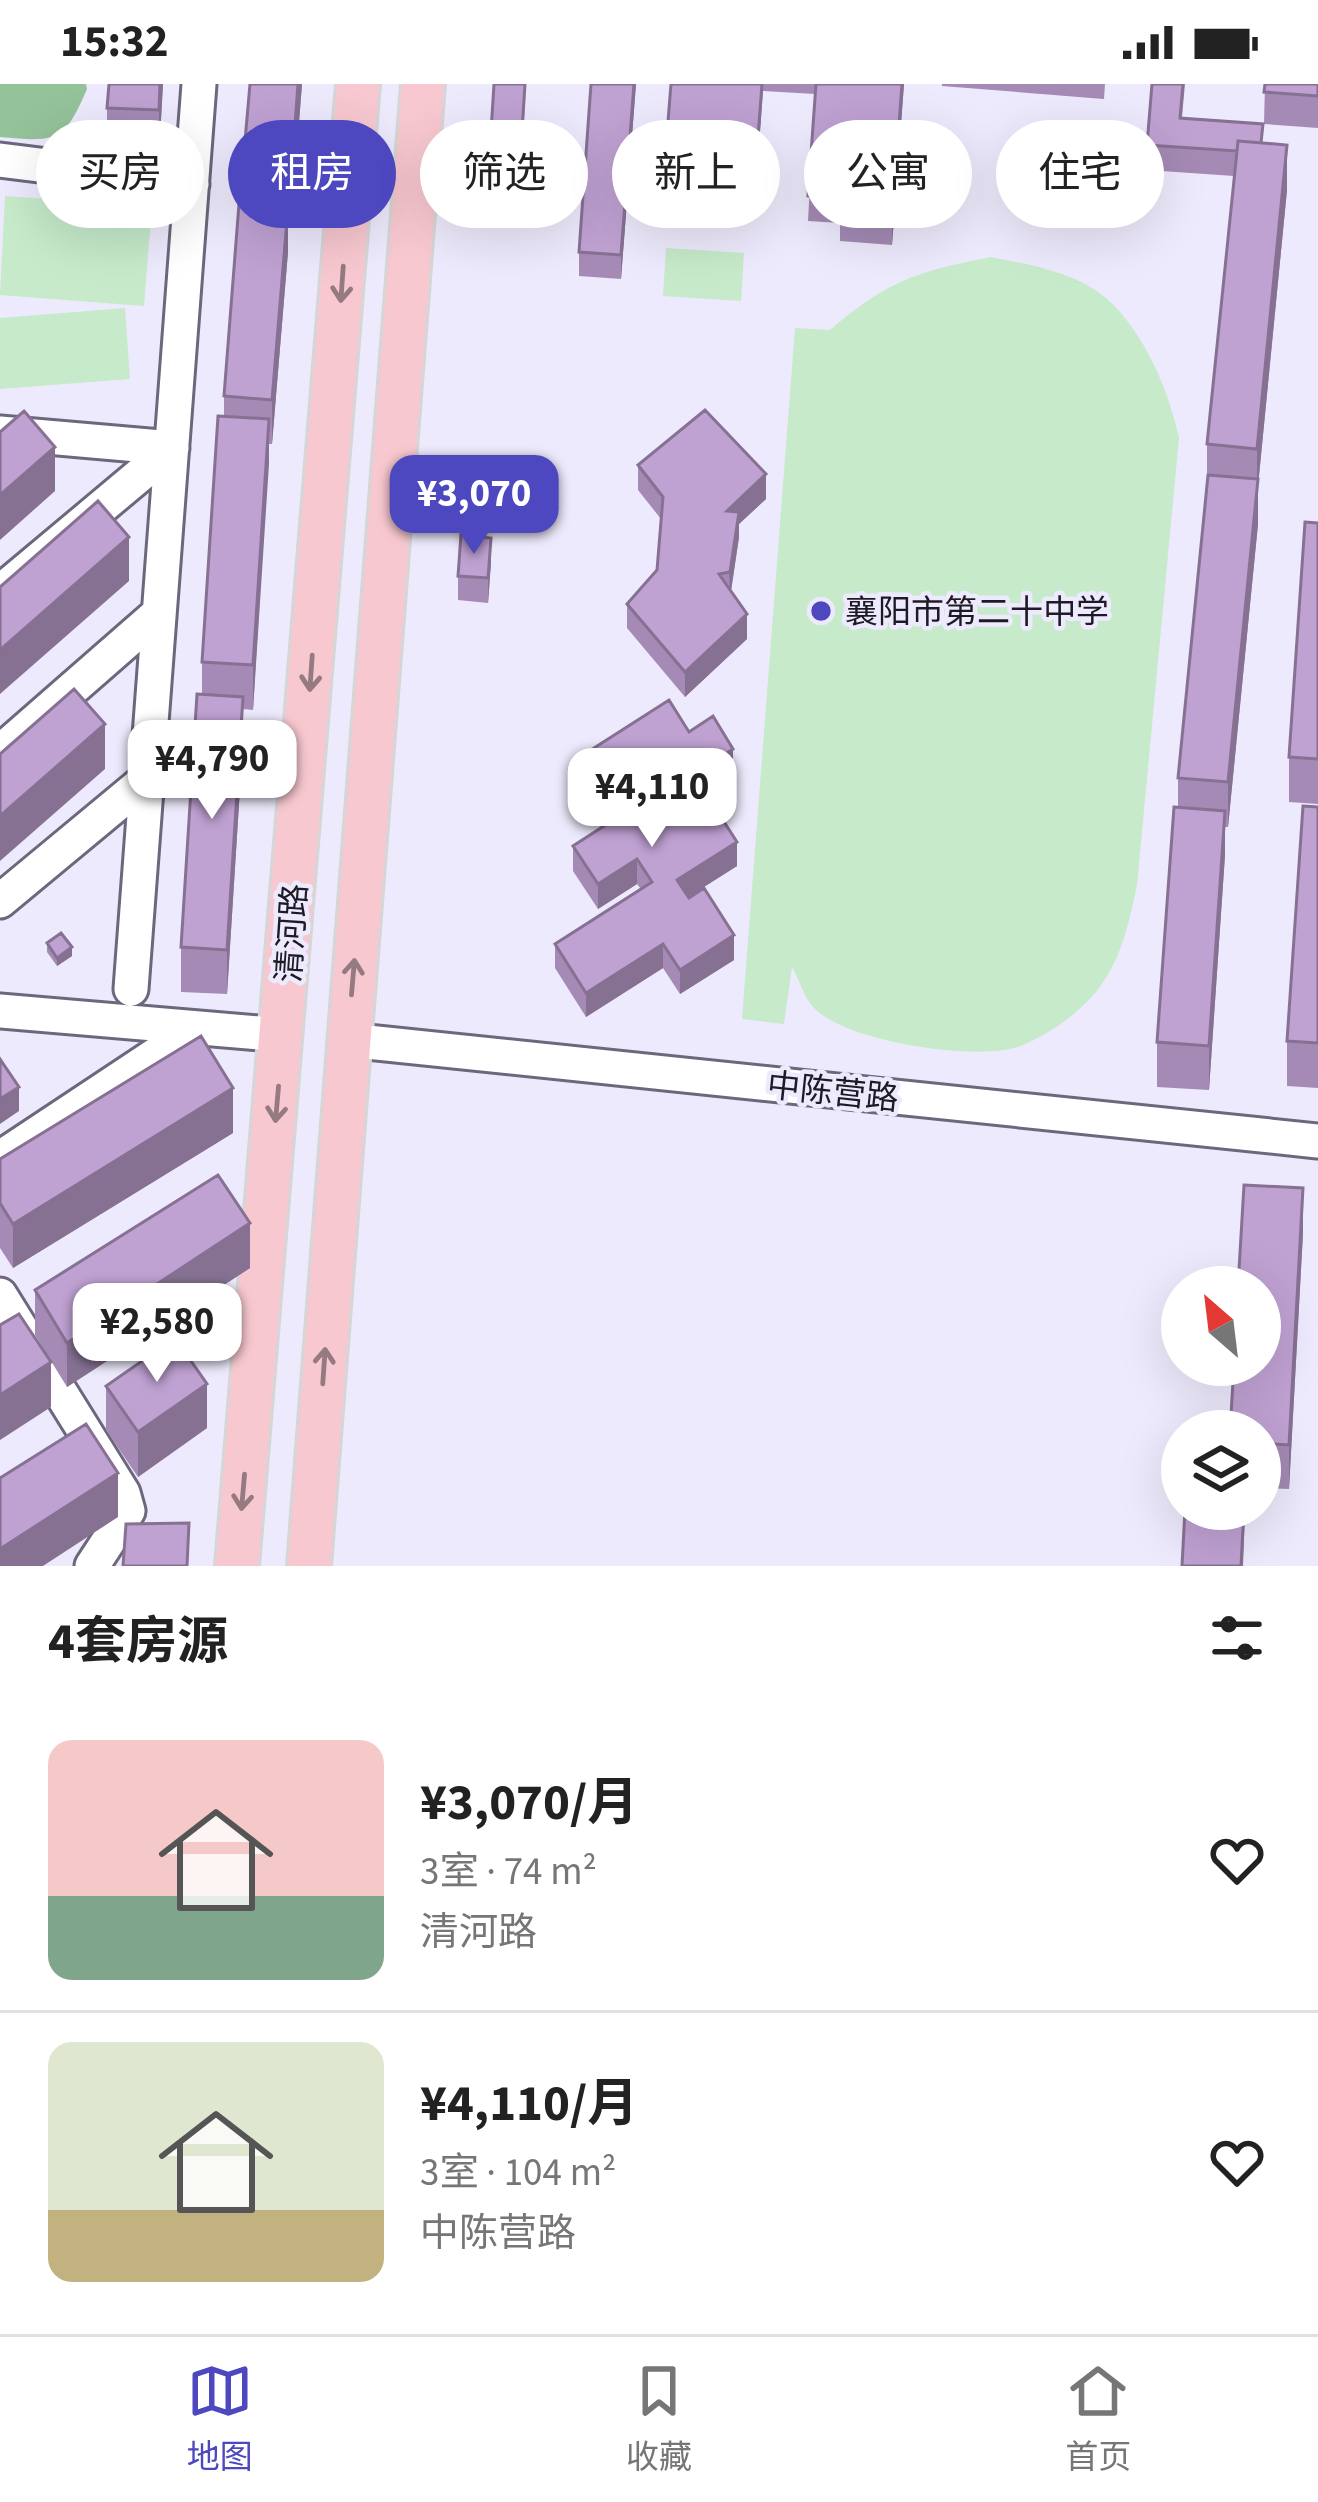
<!DOCTYPE html>
<html lang="zh">
<meta charset="utf-8">
<style>
:root{--surface:#fff;--page:#f2f2f2;--text:#222;--muted:#767676;--line:#e0e0e0;--accent:#4d48bf}
body{margin:0;font-family:"Source Sans 3","Noto Sans SC",sans-serif;background:var(--page);color:var(--text);height:100vh;display:flex;flex-direction:column;font-size:45px;white-space:nowrap}
*{box-sizing:border-box;margin:0}
p{font-size:39px;color:var(--muted)}
.icon{flex:none;width:66px;height:66px;fill:none;stroke:currentColor;stroke-width:2;stroke-linecap:round;stroke-linejoin:round}
.map{position:relative;height:1482px;overflow:hidden}
.side{display:flex;flex-direction:column;background:var(--surface);flex:1}
.side>*{flex:none}
.top-card{position:absolute;left:36px;top:36px;width:1248px;height:108px;display:flex;gap:24px}
.needle{width:78px;rotate:332deg}
.tools{position:absolute;left:1161px;top:1182px;display:grid;gap:24px}
.tools a{display:grid;place-items:center;width:120px;height:120px;border-radius:50%;background:var(--surface);box-shadow:0 12px 48px #0002;font-size:60px}
.price{position:absolute;translate:-50% -102px;padding:0 27px;border-radius:24px;background:#fff;color:#222;font-size:39px;line-height:78px;filter:drop-shadow(0 3px 6px #0008)}
.price::after{content:'';position:absolute;left:50%;top:72px;width:36px;height:27px;margin-left:-18px;background:inherit;clip-path:polygon(0 0,100% 0,50% 100%)}
.price.active{background:var(--accent);color:#fff}
ul{padding:0;list-style:none}
li{display:flex;align-items:center;gap:36px;height:300px;padding:0 48px}
li+li{border-top:3px solid var(--line)}
li span{display:grid;place-items:center;flex:none;width:336px;height:240px;border-radius:24px;color:#555}
li>.icon{margin-inline-start:auto}
span .icon{width:144px;height:144px;fill:#fffc;stroke-width:1}
li b{font-size:51px}
h2{display:flex;justify-content:space-between;align-items:center;height:144px;padding:0 48px;font-size:51px}
.tag{padding:0 42px;border-radius:54px;background:var(--surface);box-shadow:0 12px 48px #0002;font-size:42px;line-height:108px}
.tag.active{background:var(--accent);color:#fff}
.status{display:flex;justify-content:space-between;align-items:center;height:84px;padding:0 60px;background:var(--surface);direction:ltr}
.status svg{height:33px;fill:currentColor}
.menu{display:flex;justify-content:space-around;align-items:center;height:168px;border-top:3px solid var(--line);background:var(--surface);font-size:33px;color:var(--muted)}
.menu a{display:grid;justify-items:center;gap:6px}
.menu .active{color:var(--accent)}
.map>svg:first-child{display:block}
.green{fill:#c6eaca}
.forest{fill:#94c299}
.lines{fill:none;stroke-linecap:round;stroke-linejoin:round}
.minor-casing{stroke:#6c677c;stroke-width:39}
.major-casing{stroke:#d6d6d7;stroke-width:48}
.minor{stroke:#fff;stroke-width:33}
.major{stroke:#f8c8d0;stroke-width:42}
.wall{fill:#a48ab5}
.shaded-wall{fill:#867193}
.building{fill:#bfa1d2;stroke:#867193;stroke-width:3}
.oneway{stroke:#957a82}
.poi-dot{fill:#4d48bf;stroke:#eeeafd;stroke-width:4.5}
.labels{text-anchor:middle;stroke-width:9;stroke-linejoin:round;paint-order:stroke}
.poi-label{font-size:33px;fill:#1d1a23;stroke:#eeeafd;text-anchor:start}
.street-label{font-size:33px;fill:#1d1a23;stroke:#eeeafd}
</style>
<div class="status"><b>15:32</b><svg viewBox="0 0 49 12"><path d="M0 12V9h3v3zM5 12V6h3v6zM10 12V3h3v9zM15 12V0h3v12zM26 1h20v11H26zM47 4h2v5h-2z"/></svg></div>
<div class="map">
<svg width="1318" height="1482" viewBox="0 0 1318 1482">
<rect width="100%" height="100%" fill="#eeeafd"/>
<path class="green" d="M5,112L152,122L144,222L0,211Z
M666,164L744,169L741,217L663,212Z
M991,173C1030,181 1075,188 1106,214C1144,247 1169,307 1179,354L1137,801C1129,837 1123,872 1099,904C1082,927 1046,953 1018,963C975,977 846,958 814,924C804,914 799,895 792,883L784,940L742,935L795,244L830,246C889,196 916,188 991,173Z
M125,224L130,295L0,305V234Z"/>
<path class="forest" d="M0,0H86L87,5C64,59 56,58 0,53Z"/>
<g class="lines">
<defs>
<path id="minor" d="M0,76L192,100
M0,349L172,364
M0,508L172,364
M0,668L159,529
M0,817L147,695
M131,905L199,0
M0,927L283,951
M348,956L1318,1057
M0,1074L196,944
M0,1211L123,1409L128,1427L92,1482"/>
<path id="major" d="M237,1482L358,0
M309,1482L423,0"/>
</defs>
<use href="#minor" class="minor-casing"/>
<use href="#major" class="major-casing"/>
<use href="#minor" class="minor"/>
<use href="#major" class="major"/>
</g>
<path class="wall" d="M163,0L159,71L107,68V24Z
M302,0L291,140H288V168L272,360H269L253,626L243,625V657L227,910L181,908V863L202,611V578L224,332V312L242,120V91Z
M526,0L522,72L491,73V48Z
M591,0H636L621,195L579,192V168Z
M671,0H904L892,161L840,157V139L808,137L815,10L763,7L754,131L663,125Z
M942,0H1105L1104,15L942,2Z
M1152,0H1185L1182,34L1263,59L1287,106L1258,402V440L1228,743H1225V771L1209,1006L1157,1003V958L1178,724V694L1207,398V360L1234,92L1147,86Z
M1265,0H1318V44L1264,40Z
M638,381L766,415L739,440V453L731,508L747,555L685,613L627,544V520L657,486L661,435L638,406Z
M1318,439V720L1289,718V673Z
M491,478L488,519L458,516V492Z
M689,648L733,689L680,724L687,735L737,782L688,813L734,876L680,910L663,884L586,933L555,884V860L641,805L637,800L598,825L573,787V762L647,714L646,712L605,737L580,697V673Z
M1318,723V1004L1287,1002V957Z
M47,859L72,872L57,882L47,868Z
M233,1049L13,1184L0,1164V1075Z
M1303,1149L1289,1405L1260,1404V1347Z
M250,1184L67,1303L35,1251V1206Z
M106,1302L207,1344L138,1393L106,1346Z"/>
<path class="shaded-wall" d="M160,0H163L159,71V26Z
M298,0H302L291,140V95Z
M634,0H636L621,195V171Z
M762,0H763L754,131V107Z
M902,0H904L892,161V136Z
M1287,61V106L1258,402V440L1228,743V698L1257,403V365Z
M288,124V168L272,360V316Z
M269,335V380L253,626V581Z
M55,363V407L0,456V411Z
M766,390V415L739,440V453L730,513L727,427Z
M129,453V497L0,610V566Z
M491,454V478L488,519V494Z
M747,530V555L685,613V588Z
M243,613V657L227,910V866Z
M105,640V685L0,777V732Z
M733,665V689L668,731V706Z
M646,687V712L605,737V713Z
M1225,727V771L1209,1006V962Z
M737,758V782L677,820V796Z
M637,775V800L598,825V800Z
M734,851V876L680,910V886Z
M663,860V884L586,933V909Z
M72,863V872L57,882V874Z
M19,1003V1027L0,1040V1015Z
M233,1004V1049L13,1184V1140Z
M1303,1104V1149L1289,1405V1361Z
M250,1139V1184L67,1303V1259Z
M51,1278V1323L0,1356V1311Z
M207,1300V1344L138,1393V1348Z
M118,1389V1433L43,1482H0V1465Z
M1245,1425L1243,1482H1241Z"/>
<path class="building" d="M109,0H160L159,26L107,24Z
M250,0H298L291,95L242,91Z
M494,0H525L522,47L491,48Z
M591,0H634L621,171L579,168Z
M671,0H762L754,107L663,100Z
M816,0H902L892,136L840,133L841,115L808,112Z
M1152,0H1183L1180,34L1263,40L1261,59L1238,57L1237,67L1147,61Z
M1265,0H1318V12L1264,8Z
M1238,57L1287,61L1257,365L1207,360Z
M239,120L288,124L272,316L224,312Z
M705,326L766,390L727,427L739,428L730,488L719,490L747,530L685,588L627,520L657,486L663,413L638,381Z
M24,327L55,363L0,411V348Z
M218,332L269,335L253,581L202,578Z
M1208,391L1258,395L1228,698L1178,694Z
M98,417L129,453L0,566V503Z
M1305,438L1318,439V675L1289,673Z
M461,451L491,454L488,494L458,492Z
M74,605L105,640L0,732V670Z
M197,610L243,613L227,866L181,863Z
M669,616L689,648L713,632L733,665L668,706L687,735L712,719L737,758L677,796L689,814L704,804L734,851L680,886L663,860L586,909L555,860L652,798L637,775L598,800L573,762L658,707L646,687L605,713L580,673Z
M1303,722L1318,723V959L1287,957Z
M1174,723L1225,727L1209,962L1157,958Z
M61,849L72,863L57,874L47,859Z
M201,952L233,1004L13,1140L0,1119V1075Z
M0,975L19,1003L0,1015Z
M218,1091L250,1139L67,1259L35,1206Z
M1244,1101L1303,1104L1289,1361L1260,1359V1347H1230L1234,1281H1260V1203H1238Z
M19,1230L51,1278L0,1311V1241Z
M175,1254L207,1300L138,1348L106,1302Z
M86,1340L118,1389L0,1465V1394Z
M1185,1425H1244L1241,1482H1182Z
M189,1439L187,1482H123L126,1440Z"/>
<defs><path id="oneway-shaft" d="M-6 0H5M1.5-3L5.5 0L1.5 3" fill="none" stroke-width="1.6" stroke-linecap="round" stroke-linejoin="round" transform="scale(3)"/></defs>
<g class="oneway">
<use href="#oneway-shaft" transform="translate(342 200) rotate(94)"/>
<use href="#oneway-shaft" transform="translate(311 589) rotate(94)"/>
<use href="#oneway-shaft" transform="translate(353 893) rotate(-85)"/>
<use href="#oneway-shaft" transform="translate(277 1020) rotate(95)"/>
<use href="#oneway-shaft" transform="translate(324 1282) rotate(-86)"/>
<use href="#oneway-shaft" transform="translate(243 1408) rotate(95)"/>
</g>
<circle class="poi-dot" cx="821" cy="527" r="12"/>
<g class="labels">
<g class="poi-label">
<text x="845" y="539">襄阳市第二十中学</text>
</g>
<g class="street-label">
<text transform="translate(291 849) rotate(-86)" y="12">清河路</text>
<text transform="translate(833 1007) rotate(6)" y="12">中陈营路</text>
</g>
</g>
</svg>
<div class="tools">
<a><svg class="needle" viewBox="-14 -14 28 28"><path d="M0-13l5 13h-10z" fill="#e53935"/><path d="M0 13l5-13h-10z" fill="#767676"/></svg></a>
<a><svg class="icon" aria-label="layers" viewBox="0 0 24 24"><path d="M12 4l9 5-9 5-9-5zM3 14l9 5 9-5"/></svg></a>
</div>
<b class="price active" style="left:474px;top:473px">¥3,070</b>
<b class="price" style="left:212px;top:738px">¥4,790</b>
<b class="price" style="left:652px;top:766px">¥4,110</b>
<b class="price" style="left:157px;top:1301px">¥2,580</b>
<div class="top-card">
<a class="tag">买房</a>
<a class="tag active">租房</a>
<a class="tag">筛选</a>
<a class="tag">新上</a>
<a class="tag">公寓</a>
<a class="tag">住宅</a>
</div>
</div>
<section class="side">
<h2>4套房源<svg class="icon" aria-label="filters" viewBox="0 0 24 24"><path d="M4 7h16M4 17h16"/><circle cx="9" cy="7" r="2"/><circle cx="15" cy="17" r="2"/></svg></h2>
<ul>
<li><span style="background:linear-gradient(#f6c9c9 65%,#7fa58c 0)"><svg class="icon" aria-label="home" viewBox="0 0 24 24"><path d="M3 11l9-7 9 7M6 9v11h12V9"/></svg></span><div><b>¥3,070/月</b><p>3室 · 74 m²</p><p>清河路</p></div><svg class="icon" aria-label="heart" viewBox="0 0 24 24"><path d="M12 20l-8-8c-3-5 5-10 8-4 3-6 11-1 8 4z"/></svg></li>
<li><span style="background:linear-gradient(#dfe7d0 70%,#c2b280 0)"><svg class="icon" aria-label="home" viewBox="0 0 24 24"><path d="M3 11l9-7 9 7M6 9v11h12V9"/></svg></span><div><b>¥4,110/月</b><p>3室 · 104 m²</p><p>中陈营路</p></div><svg class="icon" aria-label="heart" viewBox="0 0 24 24"><path d="M12 20l-8-8c-3-5 5-10 8-4 3-6 11-1 8 4z"/></svg></li>
</ul>
</section>
<nav class="menu">
<a class="active"><svg class="icon" aria-label="map" viewBox="0 0 24 24"><path d="M3 6l6-2 6 2 6-2v14l-6 2-6-2-6 2zM9 4v14M15 6v14"/></svg>地图</a>
<a><svg class="icon" aria-label="saved" viewBox="0 0 24 24"><path d="M7 4h10v16l-5-4-5 4z"/></svg>收藏</a>
<a><svg class="icon" aria-label="home" viewBox="0 0 24 24"><path d="M3 11l9-7 9 7M6 9v11h12V9"/></svg>首页</a>
</nav>
